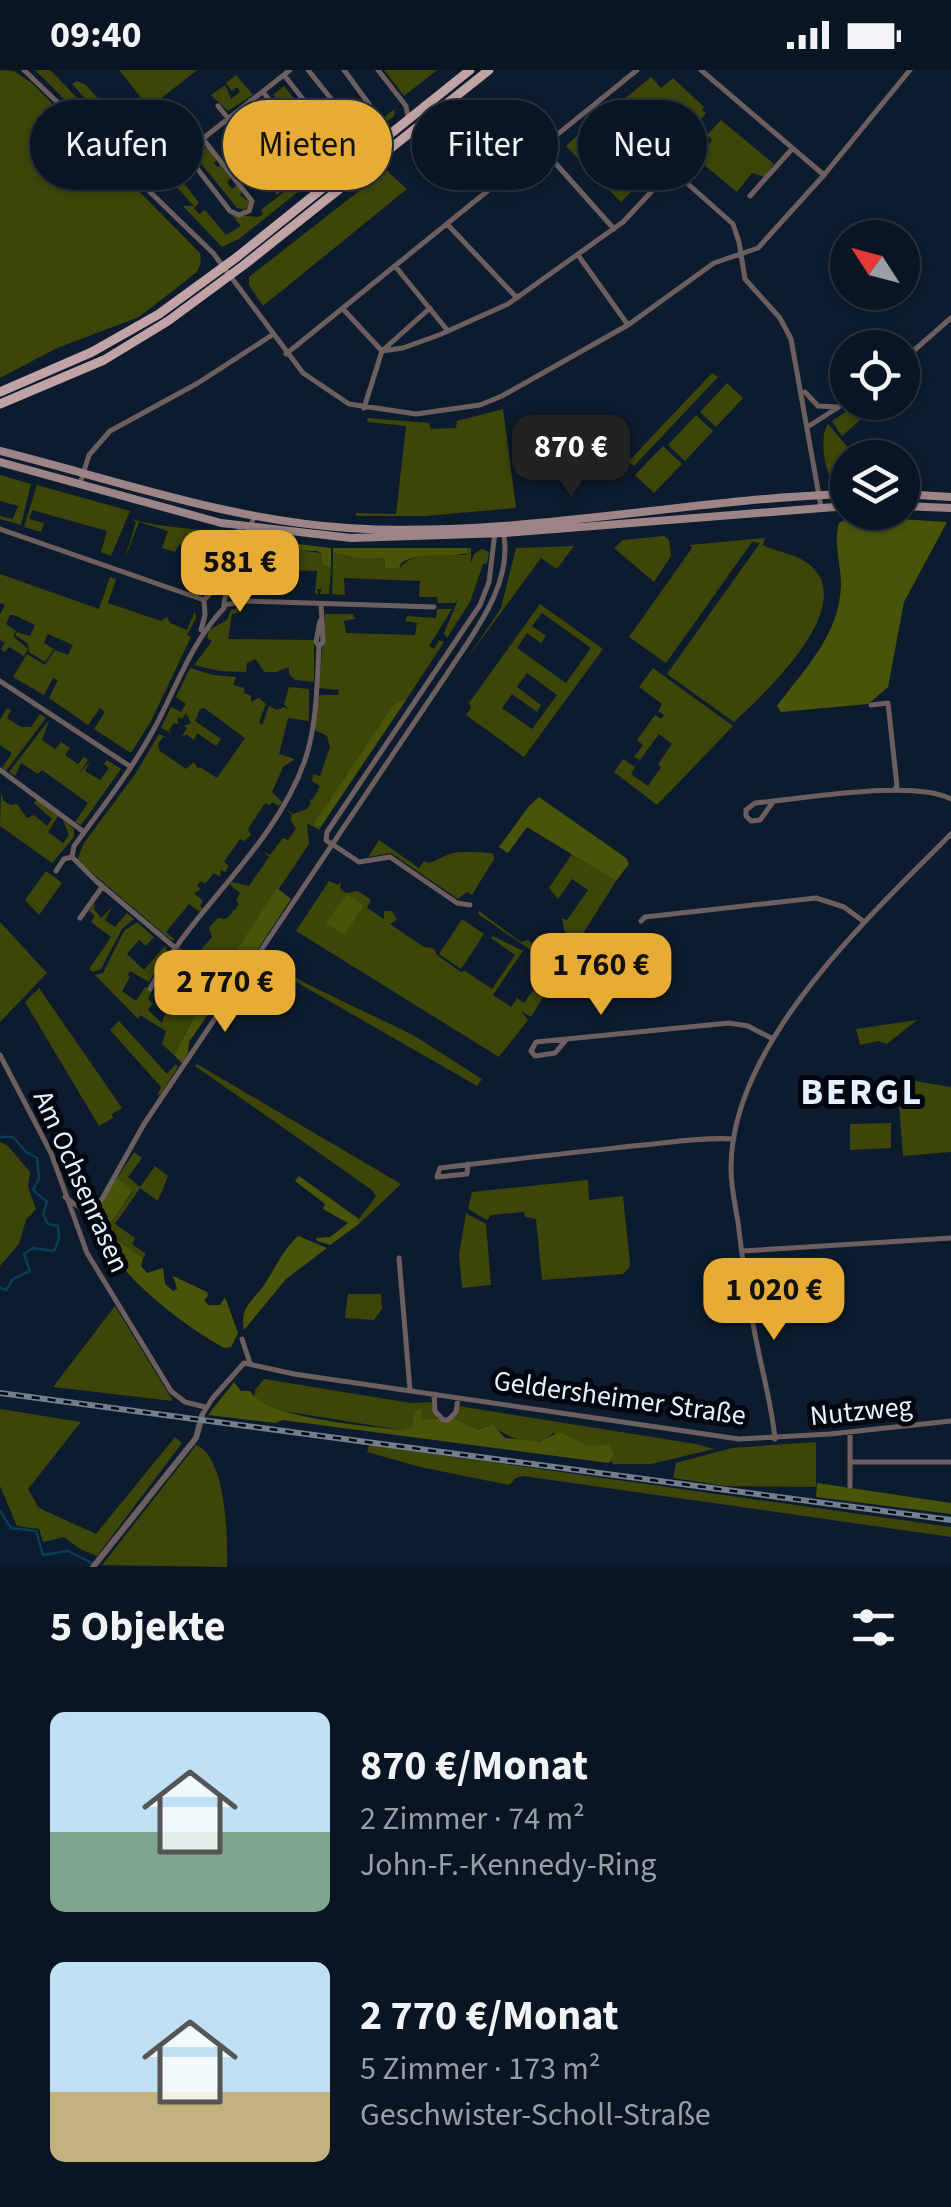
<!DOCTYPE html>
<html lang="de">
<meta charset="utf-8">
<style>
:root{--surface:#091522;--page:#121e2a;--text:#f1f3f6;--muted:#999fa5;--line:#293440;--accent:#e6ac36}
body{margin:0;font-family:"Source Sans 3",sans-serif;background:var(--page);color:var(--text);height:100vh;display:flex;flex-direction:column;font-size:38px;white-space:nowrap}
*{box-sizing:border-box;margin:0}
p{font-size:32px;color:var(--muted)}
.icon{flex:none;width:55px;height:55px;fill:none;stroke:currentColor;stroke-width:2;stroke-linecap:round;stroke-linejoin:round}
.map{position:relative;height:1497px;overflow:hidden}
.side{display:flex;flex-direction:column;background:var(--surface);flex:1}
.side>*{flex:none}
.guide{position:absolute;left:30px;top:30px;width:892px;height:90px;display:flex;gap:20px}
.needle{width:65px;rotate:306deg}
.controls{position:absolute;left:830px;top:150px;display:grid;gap:20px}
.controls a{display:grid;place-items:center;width:90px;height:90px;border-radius:50%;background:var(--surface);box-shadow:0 2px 8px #0004,0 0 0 2px var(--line);font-size:50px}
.price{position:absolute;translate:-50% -85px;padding:0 22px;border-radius:20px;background:var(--accent);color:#111;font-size:32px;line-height:65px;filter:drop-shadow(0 2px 5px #0008)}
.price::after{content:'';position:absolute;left:50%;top:60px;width:30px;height:22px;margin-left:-15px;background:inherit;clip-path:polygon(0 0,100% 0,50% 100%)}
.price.current{background:#222;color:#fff}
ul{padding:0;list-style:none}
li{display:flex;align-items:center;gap:30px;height:250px;padding:0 50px}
li span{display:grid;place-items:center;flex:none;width:280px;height:200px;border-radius:15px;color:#555}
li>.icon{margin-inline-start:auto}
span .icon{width:120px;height:120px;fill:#fffc;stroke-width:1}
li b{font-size:42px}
h2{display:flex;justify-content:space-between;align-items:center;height:120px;padding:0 50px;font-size:42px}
.pill{padding:0 35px;border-radius:45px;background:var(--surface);box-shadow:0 2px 8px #0004,0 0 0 2px var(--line);font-size:35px;line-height:90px}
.pill.current{background:var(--accent);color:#111}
.status{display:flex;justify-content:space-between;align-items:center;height:70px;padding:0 50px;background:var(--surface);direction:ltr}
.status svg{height:28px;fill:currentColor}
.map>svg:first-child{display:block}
.green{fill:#3d4509;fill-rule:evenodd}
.forest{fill:#4a5409}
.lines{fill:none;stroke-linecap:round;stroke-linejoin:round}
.stream{stroke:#093d58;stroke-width:2.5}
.minor{stroke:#6d5f5f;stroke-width:5}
.tertiary{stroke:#6d5f5f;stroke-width:6}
.secondary{stroke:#9d8587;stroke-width:8}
.primary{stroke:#c2a3a5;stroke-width:9}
.rail-casing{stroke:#717f8e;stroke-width:6}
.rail{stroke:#02060e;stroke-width:2.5;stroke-dasharray:8;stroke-linecap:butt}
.labels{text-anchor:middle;stroke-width:10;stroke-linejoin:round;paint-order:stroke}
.street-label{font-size:28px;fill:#e6f1fe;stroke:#02060e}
.district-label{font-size:38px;font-weight:bold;letter-spacing:2.5px;fill:#e6f1fe;stroke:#02060e}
</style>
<div class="status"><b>09:40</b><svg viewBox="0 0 49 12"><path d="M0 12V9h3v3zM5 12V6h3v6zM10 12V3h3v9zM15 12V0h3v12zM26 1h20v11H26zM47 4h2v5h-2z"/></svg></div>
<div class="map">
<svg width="951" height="1497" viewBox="0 0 951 1497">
<rect width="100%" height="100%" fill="#0c1c2e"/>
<path class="green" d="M0,0L14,1L33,14L200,183L201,192L197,202L139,247L57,278L0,308Z
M35,0H50L86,37L90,34L72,14L77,11L86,15L124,58L107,72Z
M119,0H197L149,38Z
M384,0H437L404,26Z
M236,5L253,25L228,41L211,25L225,15L231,29L240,22L237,17L232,21L226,13Z
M651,7L661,18L673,8L704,37L702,40L706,43L696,56L707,65L721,50L774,94L764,107L752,103L737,122L697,89L712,70L708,66L691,88L666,72L664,70L685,47L663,67L633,37L630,39L622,31Z
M284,16L309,47L305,51L310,58L315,54L324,66L321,77L312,74L273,25Z
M395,39L394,46L332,95L326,89L377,48L380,50Z
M241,49L253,66L265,56L303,104L291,114L285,101L280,99L277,104L289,115L277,125L227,60Z
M582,61L624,100L622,103L635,118L621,132L566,76Z
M207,77L217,90L214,93L217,97L221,95L231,108L227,112L232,119L237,115L242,122L240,125L250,132L245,140L237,138L195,86Z
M324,91L329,97L239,169L222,177L183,136H194L170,110L176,103L199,133L194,138L199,144L205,140L226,165L241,156L232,145L259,147L263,144L261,140Z
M386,100L407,119L263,236L249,215V207Z
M712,303L718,307L634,396L628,392Z
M727,313L743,328L716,357L700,342Z
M859,333H879L842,366L832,351Z
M503,339L516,438L425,446H356V443L396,444L406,356L367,352L368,348L429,353L431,359L456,358L457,351Z
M696,345L713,361L685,391L668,375Z
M828,354L856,387L848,388L847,414C841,414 837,415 832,409C823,398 820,364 828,354Z
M663,376L682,394L654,423L635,405Z
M0,405L31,414L21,455L0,449V446L13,449L18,436L0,431Z
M37,415L130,441L111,486L101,482L107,461L32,440L29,449L44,453L41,462L24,457Z
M132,449C167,460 197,456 232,466L225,473L217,497L183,485L185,479L179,474L175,482L162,478L168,461L139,452L124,491L136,452Z
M664,466L669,470L671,486L654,512L614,478L623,470Z
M765,468L763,475C779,483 802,485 813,498C855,540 764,624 734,652L667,604L760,473L752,472L666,593L629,567L692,478L690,475Z
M574,476L557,499L541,488L467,589L501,538L516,478Z
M282,478L321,483L322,494L331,498L329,524H320L322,519H317L318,524H315L317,501L251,499V497H262L263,493L265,497H271L272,493L274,498H281V483H275V487L272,483L266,482L263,487V482H251L241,507L247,521H241L242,530L238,532L240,521L228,519L239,507L250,479L271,481Z
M467,478H471V493L474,484L482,479L489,482L487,493L483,494L470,532L447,568L444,563L458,530L455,533H438L437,527H419L420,511L344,508L345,525L332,524L333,483L363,489L384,488L385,498L399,499C413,479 443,485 465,485Z
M0,504L99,539L110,507L116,509L108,533L161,551L167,547L170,553L187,560L195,541L196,548L187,565L191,567L151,651L131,683L94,659L105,642L100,638L88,655L49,628L58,610L53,608L44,625L13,607L27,584L45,595L55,580L68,585L73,575L48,564L44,573L54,579L45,592L29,582L28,574L15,565L17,562L30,566L35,555L14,545H10L6,554L16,561L13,566L28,579L24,586L9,577L5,582L1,579L5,573L0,570V544L5,535L0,533Z
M540,534L603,579L524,687L466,645L471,638L469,633ZM542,543L591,578L566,613L517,578L527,563L541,573L546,566L532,556ZM527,603L557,625L532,659L502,638L512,624L537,642L541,635L517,617Z
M237,538L238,543L232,544L228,569L314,570V612L295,610L289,604V597L276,602H264L256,589L247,593L246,602L219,601L194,595L212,571L207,568L209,560L227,550L231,540Z
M437,539H452L429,576L434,579L439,570L444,572L406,630H401L319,760L307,753L309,774L201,935L174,985L162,974L166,961L140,945L138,949L95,905L103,903L124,861L137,852L154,867L146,876L139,870L127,884L144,900L165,876L167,882L149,912L130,901L128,905L130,907L122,921L136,931L145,917L152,921L148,929L153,933L148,940L162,953L169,932L158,924L167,918L170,924L185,900L182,897L183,889L175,883L179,877L187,883H198L212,867L209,858L218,848L226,849L233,842L230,839L234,841L239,834L236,831L240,823L230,815L232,812L249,816L269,787L264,782L270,785L283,768L288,770L296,759L290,749L292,745L285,739L293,744L307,739L311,732L309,730L313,729L320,716L312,711L313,704L320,706L330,677L327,666L315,660L319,625H338L339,620L319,618L325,544H353L355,549L344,551L346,563L415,565L417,553L405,551L407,546L436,548Z
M190,598L213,605L236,607L233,615L244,618V623L251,626V632L259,628L266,634L259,652L262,655L269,636L277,640L284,637L289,640L284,634L289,617L309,619V651L288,648L279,684L295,689L283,697L272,722L282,732L279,736L272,732L270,735L265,733L248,759L251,765L244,771L240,769L224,792L229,796L225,802L221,800L220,807L214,803L205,814L201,811L197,816L201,819L194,823L203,831L200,836L203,839L200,842L189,834L166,862L175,870H171L77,790L84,773L136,703L159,664L168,668L163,667L158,674L160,681L186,699L194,692L198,699L200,697L217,708L245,668L204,638L200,639L195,651L221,669L216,676L197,663L194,670L187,665L182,666L187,658L184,656L191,653L186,643L182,649L178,647V654L174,653L169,660L172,663L161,658L171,637L181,642L186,634L176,627Z
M653,598L733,656L657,735L614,702L623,689L635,697L631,704L648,716L661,697L658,694L672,674L659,664L640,690L634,687L643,675L637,670L655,645L661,649L664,645L658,641L662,634L639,617Z
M7,638L11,640L7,648L21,657H31L40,644L46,648L6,701L2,698L12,683L0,675V650Z
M49,650L42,670L55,679L61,672L70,678L65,685L78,694L84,687L88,690L79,704L90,691L85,701L100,710L109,698L104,694L107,690L121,699L81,755L75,752L88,733L42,700L38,704L21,693L15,706L9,702Z
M1,722L3,730L10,735L17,734L27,748L34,745L47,756L52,749L34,733L37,729L58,746L48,762L63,773L69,765L63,750L74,759V767L52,793L0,756Z
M379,770L419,798L424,791L428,793C437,791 445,785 453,783C463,781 487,782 494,784V789L472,825L467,822L458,829L391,783L368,787Z
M572,784L616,811L562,897L554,896L478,844L479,841L521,872L528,870L549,886L563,866L566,868L562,848L567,850L588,820L572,809L558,829L549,818Z
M46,801L62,813L39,845L25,830Z
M329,811L338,815L341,811L340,818L346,823L358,821L371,830L367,838L384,849V841H392L397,850L390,854L424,877L433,878L437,885L461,902L465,901L492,919L515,885L491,868L493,866L523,881L493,925L511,937L517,928L524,933L547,900L530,885L557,905L531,947L521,941L528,950L499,987L296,861Z
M95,832L94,839L101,848L113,836L105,850L115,857L127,843L134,849L122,859L101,899L92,902L89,899L111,867L91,852L95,846L89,841Z
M462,849L484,864L461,899L439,884Z
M0,852L47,903L0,952Z
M267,890L307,914L413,965L482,1009L477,1016L265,894Z
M39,918L122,1038L112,1044L113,1048L99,1056L25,932Z
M917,950L887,974L879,971L860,975L856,959Z
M119,951L167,1004L176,994L178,997L161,1024L157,1026L161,1017L110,960Z
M197,994L401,1114L359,1154V1149L376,1126L372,1120L195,996Z
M897,1008L951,1017V1082L903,1086Z
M891,1053V1078L850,1080V1054Z
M0,1072L8,1076L30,1102L28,1117L36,1139L26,1150L19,1174L0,1196Z
M134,1082L142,1088L128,1107L140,1117L155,1096L168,1106L158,1131L140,1118L115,1154L135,1168L132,1174L146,1184L143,1188L117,1170L109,1156L133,1121L117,1108Z
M588,1110L589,1130L623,1126L630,1193L629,1198L623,1204L542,1210L536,1149L525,1147L524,1142L491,1145L487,1150L468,1139L472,1122Z
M466,1143L486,1154L491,1215L462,1218L459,1184Z
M348,1224H381L382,1239L374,1250L345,1248Z
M115,1236L173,1331L53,1317Z
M264,1309L411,1333L433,1332L438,1347L432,1351L420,1350L421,1337L415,1341L412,1357L401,1360L283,1341L254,1329L255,1320Z
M458,1336L696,1374L714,1379L651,1394H613L599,1376H588L553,1363C531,1384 509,1365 489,1355L478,1360L452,1347Z
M0,1339L81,1352L28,1419L39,1438L96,1464L175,1367L182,1373L97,1486L80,1479L64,1467L43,1472L39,1459L17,1456L0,1416Z
M816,1372V1417L725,1416L673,1408L676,1393L732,1378Z
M196,1375C226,1386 228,1468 227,1497L102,1495Z
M369,1375L951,1457V1467L523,1406L516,1408L509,1415L420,1397L367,1382Z"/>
<path class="forest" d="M853,446L947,452L904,532L888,617L868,634L781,642L777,636C805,598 840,565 841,514C841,495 833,472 839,453Z
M257,469L331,478V498L322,494L321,483L317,481L250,479Z
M333,478H467V483C444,489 423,480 401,493L399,499L385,498L384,488L363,489L333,483Z
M401,630H406L322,755L317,756L314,754L393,636Z
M539,727L626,788L629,794L616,811L527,757L508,783L499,777L529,736Z
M277,818L291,829L227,926L220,927L189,972L188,983L182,993L174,985L201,935Z
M347,824L364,836L344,865L326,853Z
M299,1106L359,1149V1154L330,1175L317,1171L316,1168L330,1167L348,1153L323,1139L325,1134L295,1111Z
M117,1108L133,1120L109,1156L117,1170L143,1188L141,1196L147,1203L163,1198L165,1214L173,1221L177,1219L173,1206L207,1222L208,1226L204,1230L208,1235H220L225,1227L238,1263L231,1277L224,1278C177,1251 108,1199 92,1145Z
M298,1166L327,1178L286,1209L244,1260C239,1235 256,1229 266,1212C277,1195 283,1180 298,1166Z
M234,1312L241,1321H250C264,1348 369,1356 401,1360L412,1357L415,1341L422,1337L421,1350L452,1347L478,1360L492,1354L505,1368L539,1372L559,1362L588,1376L609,1375L614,1384L609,1393L282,1350L276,1353L208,1345Z
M817,1413L951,1433V1444L816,1427Z"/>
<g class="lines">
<path class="stream" d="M0,1067H13L26,1082L37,1088L39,1108L33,1120L47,1132L43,1144L48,1154L58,1156L59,1169L54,1181L33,1178L24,1184L30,1201L13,1209L6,1220L0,1218
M0,1441L11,1458L36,1461L43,1485L68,1481L92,1493"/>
<path class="minor" d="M24,0L213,183L303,303L349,334L416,344L480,335L502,326L628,255L714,193L758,178L824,105L910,0
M308,0L345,46L356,50L367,42L369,34L344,0
M378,0L406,36L408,47
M701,0L824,105
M263,22L309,80L317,84L327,80L331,65L284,5
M595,34L633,78L667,104L673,102L679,106L733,154L739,172L745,209L780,248L791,269L821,437
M218,36L228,48
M541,77L614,159
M185,83L230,141L239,145L249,141L252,131L203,69
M134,107L163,84L168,88L177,89L290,0
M750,126L792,79
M447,154L517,228
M578,185L628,255
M395,196L448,261
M343,239L382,281
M382,281L403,278L439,265L508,234L623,152L667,105
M286,284L637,0
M902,291L951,248
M805,322L818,336L837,337
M364,338L382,281L430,238
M809,356L848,331
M80,414L89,385L110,361L198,313L272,265
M0,459L204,530
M220,511L234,475
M224,535L247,531L434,537
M201,560L205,545L204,530C233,502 230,493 240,455
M319,576L316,572L320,551
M0,611L131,697
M871,635L888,633L897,716L894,720
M0,700L84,762
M773,732L760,750L751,751L746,746V740L755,733C803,729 912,709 951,729
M331,774L326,770L327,762L480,535L489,512L495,462
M332,774L359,792L390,787L457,833L470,835
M72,787L74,776C102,738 131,701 154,659C176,618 192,571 224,538C223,518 246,470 254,447
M72,787L96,811L173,876
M56,801L64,789L72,787
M80,848L102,817
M641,851L645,847L816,828L844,837L863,851
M150,919C192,838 274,779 305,690C317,655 317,613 319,576L323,572L321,534
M566,970L555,983L535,986L531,981L536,972L729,953L748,956L773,969
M0,985L51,1083L87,1183L171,1321L185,1332L205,1337
M468,1094L467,1104L437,1107L440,1098C504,1090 569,1083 633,1076C666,1073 701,1067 734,1069
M65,1127L86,1142L102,1129L144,1054L447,604C473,564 515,512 503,461
M742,1181L951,1168
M399,1188L410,1320
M242,1269L250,1293
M434,1324L435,1341L443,1350H448L456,1342L458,1328
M202,1345L212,1329L244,1293L294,1304L739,1369L830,1364L951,1351
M850,1362V1416
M775,1369C772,1338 764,1309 758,1279C749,1237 743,1195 738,1152C735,1134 731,1117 731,1099C730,974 869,847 951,764
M851,1392H951"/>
<path class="tertiary" d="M93,1497L196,1368L202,1346"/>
<path class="secondary" d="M0,381C116,410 227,450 348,458C514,469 681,429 848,424
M0,392L221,453L351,468L505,463L848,436
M902,424L951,427
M902,436L951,438"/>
<path class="primary" d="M0,322L92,282L159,244L237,187L470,0
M0,334L104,290L168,251L244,195L489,0"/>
<defs>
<path id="rail" d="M0,1323L951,1450"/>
</defs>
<use href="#rail" class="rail-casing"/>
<use href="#rail" class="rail"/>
</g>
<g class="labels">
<g class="street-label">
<text transform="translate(82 1111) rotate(66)" y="10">Am Ochsenrasen</text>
<text transform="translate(620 1327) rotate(8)" y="10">Geldersheimer Straße</text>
<text transform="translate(861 1340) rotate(-6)" y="10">Nutzweg</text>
</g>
<g class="district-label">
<text x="862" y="1034">BERGL</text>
</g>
</g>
</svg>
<div class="controls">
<a><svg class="needle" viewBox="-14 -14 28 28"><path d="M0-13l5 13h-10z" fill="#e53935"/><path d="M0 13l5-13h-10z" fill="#999fa5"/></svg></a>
<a><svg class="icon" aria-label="locate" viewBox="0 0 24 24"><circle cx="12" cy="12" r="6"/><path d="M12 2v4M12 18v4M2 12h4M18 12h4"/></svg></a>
<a><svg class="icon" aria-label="layers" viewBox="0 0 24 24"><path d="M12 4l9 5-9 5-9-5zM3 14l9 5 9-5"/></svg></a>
</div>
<b class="price current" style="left:571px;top:430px">870 €</b>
<b class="price" style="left:240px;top:545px">581 €</b>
<b class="price" style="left:601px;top:948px">1 760 €</b>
<b class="price" style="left:225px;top:965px">2 770 €</b>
<b class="price" style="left:774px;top:1273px">1 020 €</b>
<div class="guide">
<a class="pill">Kaufen</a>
<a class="pill current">Mieten</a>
<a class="pill">Filter</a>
<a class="pill">Neu</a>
</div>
</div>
<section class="side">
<h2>5 Objekte<svg class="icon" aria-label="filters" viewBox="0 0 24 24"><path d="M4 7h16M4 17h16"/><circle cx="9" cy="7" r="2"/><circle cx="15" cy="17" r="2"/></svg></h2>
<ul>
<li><span style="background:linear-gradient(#bfe0f5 60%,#7fa58c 0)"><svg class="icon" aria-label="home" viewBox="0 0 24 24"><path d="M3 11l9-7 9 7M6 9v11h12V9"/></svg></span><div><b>870 €/Monat</b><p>2 Zimmer · 74 m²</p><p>John-F.-Kennedy-Ring</p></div></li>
<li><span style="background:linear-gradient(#bfe0f5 65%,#c2b280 0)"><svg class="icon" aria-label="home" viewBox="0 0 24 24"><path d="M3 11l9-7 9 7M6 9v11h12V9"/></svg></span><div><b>2 770 €/Monat</b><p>5 Zimmer · 173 m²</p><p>Geschwister-Scholl-Straße</p></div></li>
</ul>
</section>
